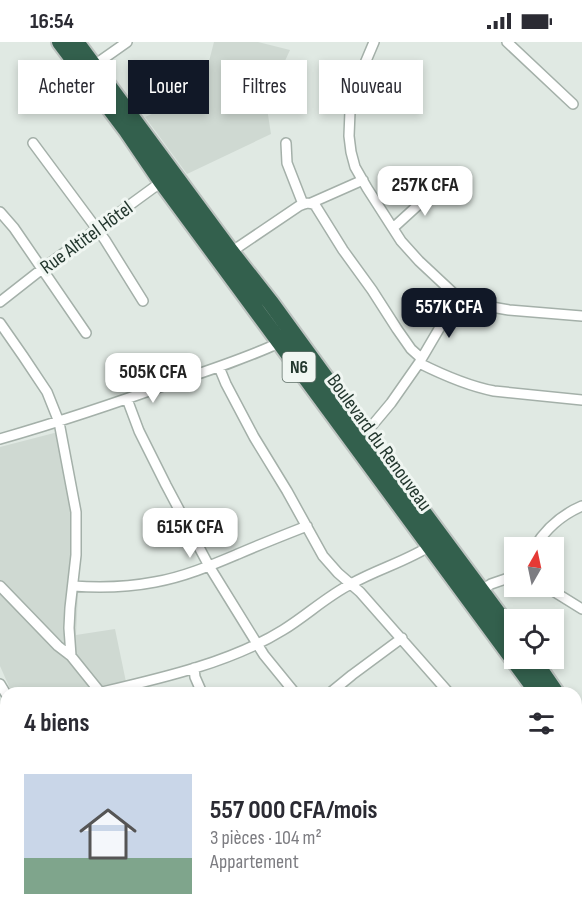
<!DOCTYPE html>
<html lang="fr">
<meta charset="utf-8">
<style>
:root{--surface:#fff;--page:#f7f7f7;--text:#2b2b33;--muted:#7c7c81;--line:#e1e1e2;--accent:#111827}
body{margin:0;font-family:"Sofia Sans Condensed",sans-serif;background:var(--page);color:var(--text);height:100vh;display:flex;flex-direction:column;font-size:22px;white-space:nowrap}
*{box-sizing:border-box;margin:0}
p{font-size:20px;color:var(--muted)}
.icon{flex:none;width:33px;height:33px;fill:none;stroke:currentColor;stroke-width:2;stroke-linecap:round;stroke-linejoin:round}
.map{position:relative;flex:1;overflow:hidden}
.side{position:absolute;left:0px;top:645px;width:582px;height:236px;display:flex;flex-direction:column;background:var(--surface);border-radius:18px 18px 0 0;box-shadow:0 3px 9px #0003}
.side>*{flex:none}
.hud{position:absolute;left:18px;top:18px;width:546px;height:54px;display:flex;gap:12px}
.needle{width:39px;rotate:9deg}
.buttons{position:absolute;left:504px;top:495px;display:grid;gap:12px}
.buttons a{display:grid;place-items:center;width:60px;height:60px;border-radius:0px;background:var(--surface);box-shadow:0 3px 9px #0003;font-size:30px}
.price{position:absolute;translate:-50% -51px;padding:0 14px;border-radius:12px;background:#fff;color:#222;font-size:20px;line-height:39px;filter:drop-shadow(0 2px 3px #0008)}
.price::after{content:'';position:absolute;left:50%;top:36px;width:18px;height:14px;margin-left:-9px;background:inherit;clip-path:polygon(0 0,100% 0,50% 100%)}
.price.on{background:var(--accent);color:#fff}
ul{padding:0;list-style:none}
li{display:flex;align-items:center;gap:18px;height:150px;padding:0 24px}
li+li{border-top:2px solid var(--line)}
li span{display:grid;place-items:center;flex:none;width:168px;height:120px;border-radius:0px;color:#555}
li>.icon{margin-inline-start:auto}
span .icon{width:72px;height:72px;fill:#fffc;stroke-width:1}
li b{font-size:26px}
h2{display:flex;justify-content:space-between;align-items:center;height:72px;padding:0 24px;font-size:26px}
.tag{padding:0 21px;border-radius:0px;background:var(--surface);box-shadow:0 3px 9px #0003;font-size:21px;line-height:54px}
.tag.on{background:var(--accent);color:#fff}
.status{display:flex;justify-content:space-between;align-items:center;height:42px;padding:0 30px;background:var(--surface);direction:ltr}
.status svg{height:16px;fill:currentColor}
.map>svg:first-child{display:block}
.built{fill:#cfd9d2}
.lines{fill:none;stroke-linecap:round;stroke-linejoin:round}
.stream{stroke:#8fc8c4;stroke-width:3}
.lane-casing{stroke:#a4b0a9;stroke-width:8}
.street-casing{stroke:#a4b0a9;stroke-width:12}
.secondary-casing{stroke:#a1b3a9;stroke-width:16}
.highway-casing{stroke:#bdc3c0;stroke-width:20}
.path{stroke:#85a996;stroke-width:1.5;stroke-dasharray:3 4.5;stroke-linecap:butt}
.lane{stroke:#fff;stroke-width:4.5}
.street{stroke:#fff;stroke-width:9}
.secondary{stroke:#fff;stroke-width:14}
.highway{stroke:#33604d;stroke-width:16}
.labels{text-anchor:middle;stroke-width:6;stroke-linejoin:round;paint-order:stroke}
.shield{fill:#f0f6f2;stroke:#607069;stroke-width:1.5}
.shield-label{font-size:18px;font-weight:bold;fill:#23372e}
.street-label{font-size:20px;fill:#23372e;stroke:#f0f6f2}
</style>
<div class="status"><b>16:54</b><svg viewBox="0 0 49 12"><path d="M0 12V9h3v3zM5 12V6h3v6zM10 12V3h3v9zM15 12V0h3v12zM26 1h20v11H26zM47 4h2v5h-2z"/></svg></div>
<div class="map">
<svg width="582" height="880" viewBox="0 0 582 880">
<rect width="100%" height="100%" fill="#e0e9e3"/>
<path class="built" d="M214,0H258L290,8L266,60L271,92L187,132L145,75L201,50Z
M58,390L72,437L81,488L76,593L115,587L126,640L75,651H12L0,624V405Z
M198,875H252L251,880H219Z
M323,875H385L388,880H329Z"/>
<g class="lines">
<path class="stream" d="M0,738L6,737
M406,874L409,880"/>
<defs>
<path id="lane" d="M0,787L6,789"/>
<path id="street" d="M374,0L355,45L350,69L349,94L351,110L355,125L367,146L401,199L419,219L465,262
M507,0L573,62
M93,24L127,0
M33,101L105,198L143,259
M286,101L287,121L303,162
M311,161L363,138
M0,170L14,186L86,291
M393,186L439,144
M231,210L299,164C305,161 309,160 315,163L343,208L372,248L397,287L411,307L421,316
M0,260L42,227L164,138
M0,281L23,314L47,350L59,380L76,470V513L70,566L69,586L71,614
M419,321C443,333 468,344 494,349L582,358
M219,325L226,342L254,395L287,449L323,514L338,531L360,550L449,651
M127,357L139,389L166,443L209,524L264,613L295,651
M365,392L391,361L419,321L446,275L457,265L465,262H474L509,268L582,274
M0,397C59,380 116,361 174,340C210,328 247,316 281,300
M534,506C546,486 561,473 582,464
M0,544L58,604L71,614L100,650
M73,544C100,546 129,545 155,540C184,535 212,523 238,512C261,502 284,493 307,484
M545,544L582,567
M479,550L491,542L514,534
M194,626L195,635L202,651
M0,642L6,652
M98,651C158,637 230,621 283,588C306,574 327,554 351,542C377,527 408,519 433,502
M330,651L352,633L402,596
M464,874L466,880
M531,874L533,880"/>
<path id="secondary" d="M291,874L299,880
M30,880L35,874"/>
<path id="highway" d="M60,0L127,89L161,139L538,651
M76,0L231,210L271,261L425,473L514,593
M532,616L556,651
M576,678L582,686
M576,702L582,710"/>
</defs>
<use href="#lane" class="lane-casing"/>
<use href="#street" class="street-casing"/>
<use href="#secondary" class="secondary-casing"/>
<use href="#highway" class="highway-casing"/>
<path class="path" d="M0,752L6,755"/>
<use href="#lane" class="lane"/>
<use href="#street" class="street"/>
<use href="#secondary" class="secondary"/>
<use href="#highway" class="highway"/>
</g>
<g class="labels">
<rect class="shield" x="282.5" y="310" width="33" height="30" rx="4.5"/>
<g class="shield-label">
<text x="299" y="331">N6</text>
</g>
<g class="street-label">
<text transform="translate(86 195) rotate(-36)" y="7">Rue Altitel Hôtel</text>
<text transform="translate(380 400) rotate(54)" y="7">Boulevard du Renouveau</text>
</g>
</g>
</svg>
<div class="buttons">
<a><svg class="needle" viewBox="-14 -14 28 28"><path d="M0-13l5 13h-10z" fill="#e53935"/><path d="M0 13l5-13h-10z" fill="#7c7c81"/></svg></a>
<a><svg class="icon" aria-label="locate" viewBox="0 0 24 24"><circle cx="12" cy="12" r="6"/><path d="M12 2v4M12 18v4M2 12h4M18 12h4"/></svg></a>
</div>
<b class="price" style="left:425px;top:175px">257K CFA</b>
<b class="price on" style="left:449px;top:297px">557K CFA</b>
<b class="price" style="left:153px;top:362px">505K CFA</b>
<b class="price" style="left:190px;top:517px">615K CFA</b>
<div class="hud">
<a class="tag">Acheter</a>
<a class="tag on">Louer</a>
<a class="tag">Filtres</a>
<a class="tag">Nouveau</a>
</div>
<section class="side">
<h2>4 biens<svg class="icon" aria-label="filters" viewBox="0 0 24 24"><path d="M4 7h16M4 17h16"/><circle cx="9" cy="7" r="2"/><circle cx="15" cy="17" r="2"/></svg></h2>
<ul>
<li><span style="background:linear-gradient(#c9d6e8 70%,#7fa58c 0)"><svg class="icon" aria-label="home" viewBox="0 0 24 24"><path d="M3 11l9-7 9 7M6 9v11h12V9"/></svg></span><div><b>557 000 CFA/mois</b><p>3 pièces · 104 m²</p><p>Appartement</p></div></li>
</ul>
</section>
</div>
